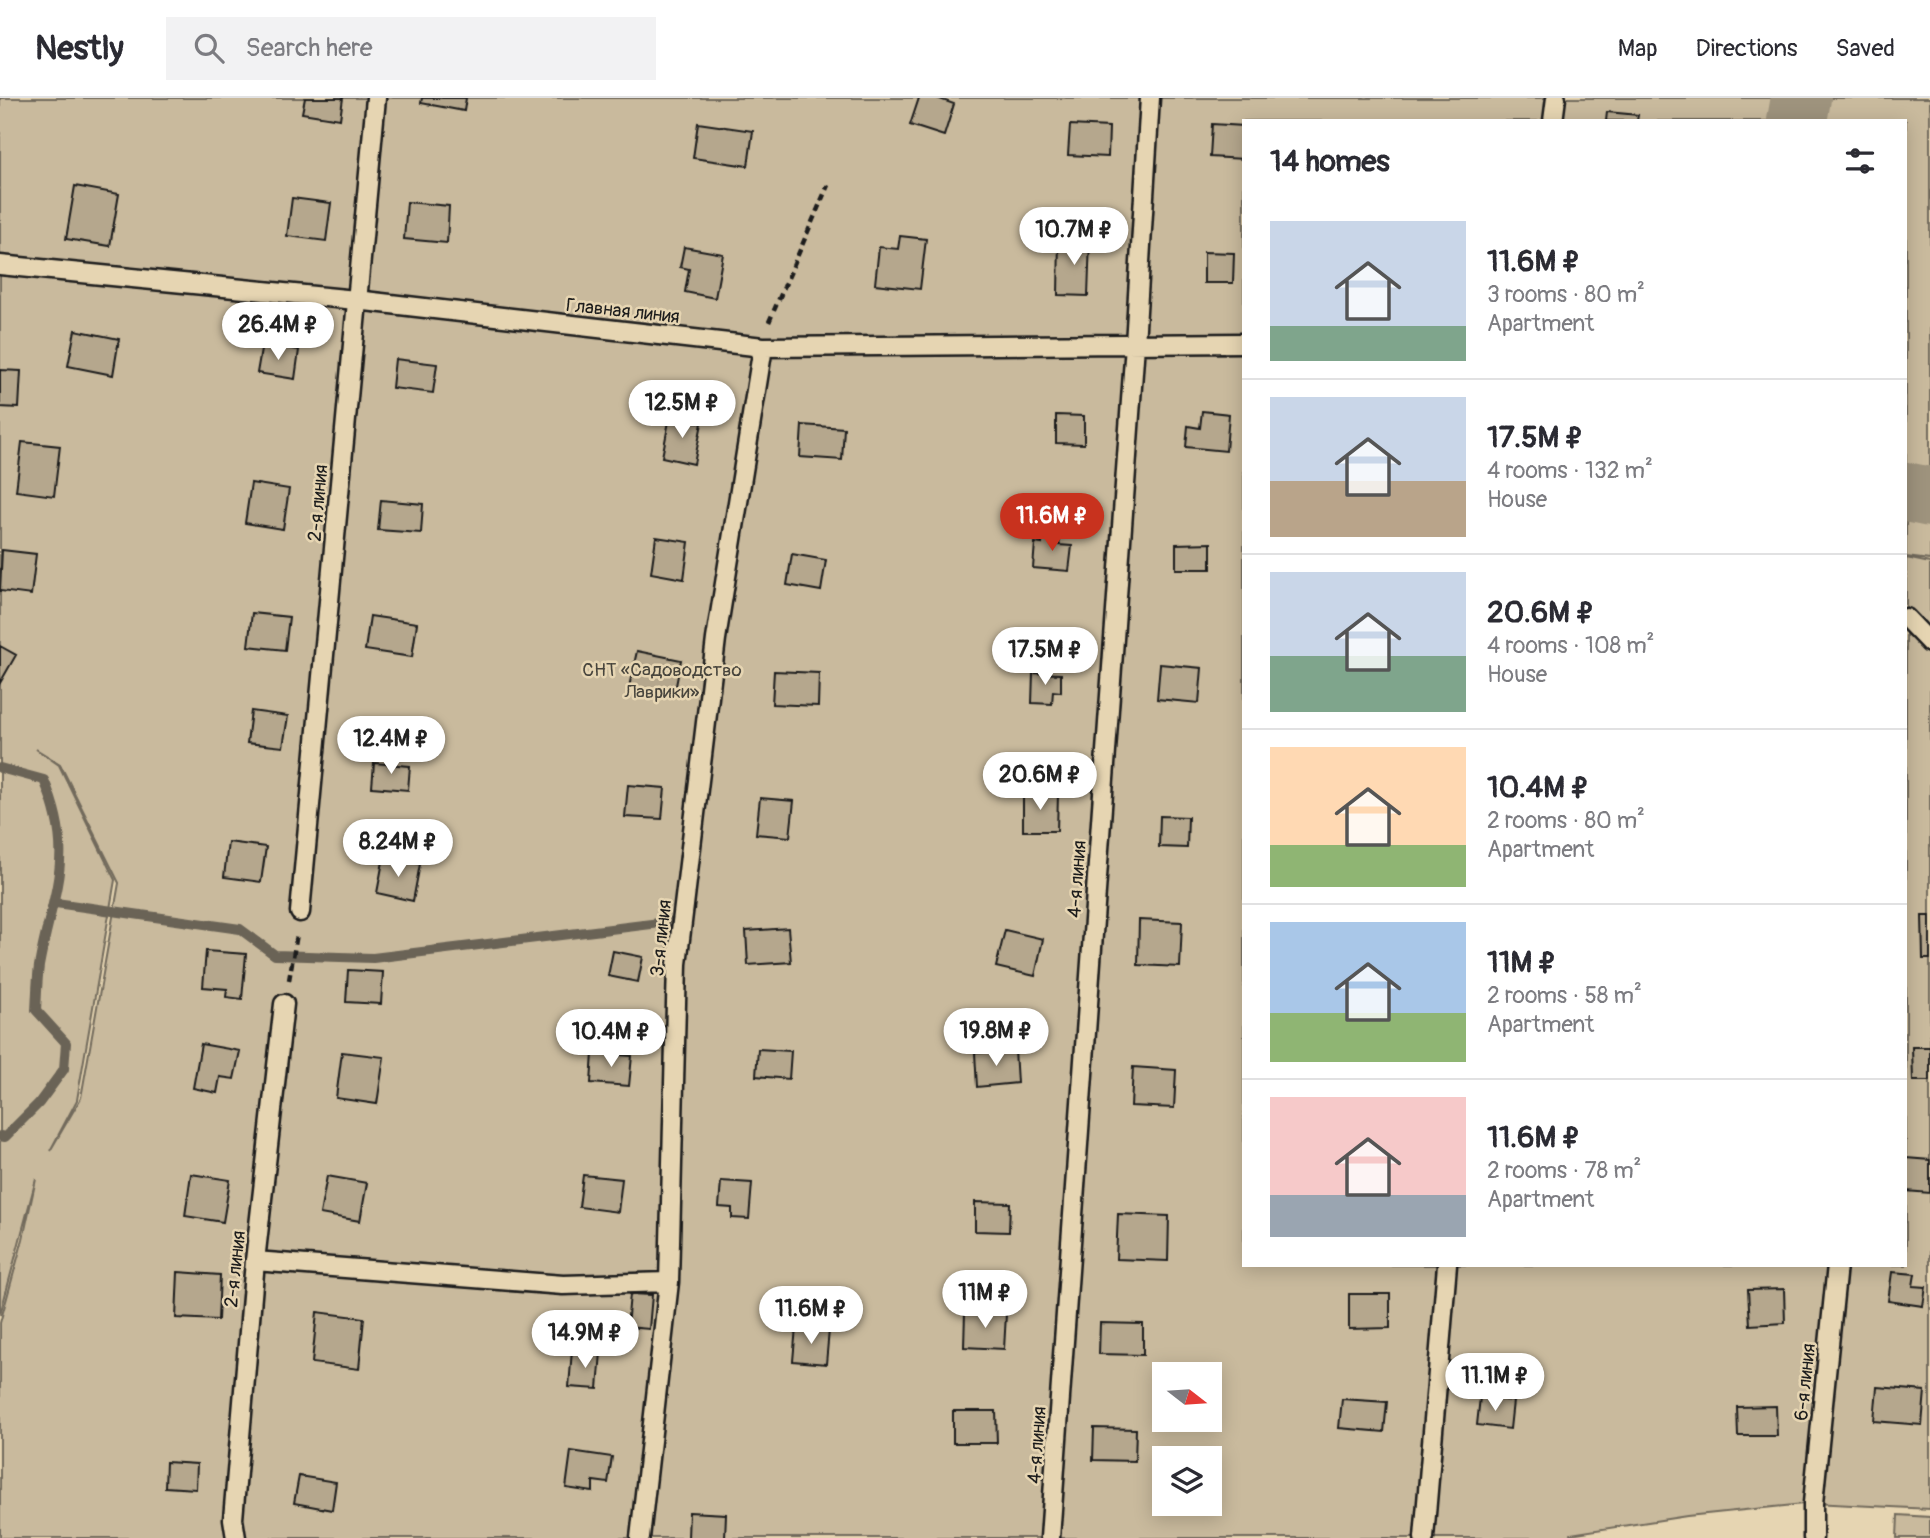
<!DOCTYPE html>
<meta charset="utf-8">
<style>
:root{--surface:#fff;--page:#f2f2f3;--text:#2b2b33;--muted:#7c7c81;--line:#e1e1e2;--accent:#c8321e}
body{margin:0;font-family:Pangolin,sans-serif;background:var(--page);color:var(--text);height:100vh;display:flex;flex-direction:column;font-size:26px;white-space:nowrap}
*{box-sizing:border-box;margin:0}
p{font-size:23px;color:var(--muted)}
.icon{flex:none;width:38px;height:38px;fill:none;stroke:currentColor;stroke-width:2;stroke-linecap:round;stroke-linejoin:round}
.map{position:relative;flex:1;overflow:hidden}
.drawer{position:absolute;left:1242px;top:21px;width:665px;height:1148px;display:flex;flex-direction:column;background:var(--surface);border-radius:0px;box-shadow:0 4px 18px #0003}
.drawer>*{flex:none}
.needle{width:46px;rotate:107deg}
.tools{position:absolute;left:1152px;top:1264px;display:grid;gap:14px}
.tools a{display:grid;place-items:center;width:70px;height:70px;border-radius:0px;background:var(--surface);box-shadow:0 4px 18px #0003;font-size:35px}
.price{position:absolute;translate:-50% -60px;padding:0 16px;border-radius:24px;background:#fff;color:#222;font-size:23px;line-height:46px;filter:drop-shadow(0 2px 4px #0008)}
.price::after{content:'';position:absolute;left:50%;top:42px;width:21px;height:16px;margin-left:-10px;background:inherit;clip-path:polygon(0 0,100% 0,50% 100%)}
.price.selected{background:var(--accent);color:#fff}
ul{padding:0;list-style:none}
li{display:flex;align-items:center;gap:21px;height:175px;padding:0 28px}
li+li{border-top:2px solid var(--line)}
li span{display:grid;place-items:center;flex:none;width:196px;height:140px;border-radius:0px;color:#555}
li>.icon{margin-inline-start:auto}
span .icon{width:84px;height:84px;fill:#fffc;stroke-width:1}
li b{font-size:30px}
h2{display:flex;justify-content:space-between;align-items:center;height:84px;padding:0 28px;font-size:30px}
header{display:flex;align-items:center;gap:42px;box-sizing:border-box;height:98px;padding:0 35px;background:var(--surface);border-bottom:2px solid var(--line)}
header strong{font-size:33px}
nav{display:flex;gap:38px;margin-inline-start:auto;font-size:24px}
.search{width:490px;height:63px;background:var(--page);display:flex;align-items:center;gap:18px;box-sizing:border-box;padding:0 24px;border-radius:0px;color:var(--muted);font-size:26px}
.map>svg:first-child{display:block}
.green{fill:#c9ba9d;stroke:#726b5c;stroke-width:2;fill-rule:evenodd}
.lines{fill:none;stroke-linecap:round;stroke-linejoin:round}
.stream{stroke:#6a6356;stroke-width:10}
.river{stroke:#9e937d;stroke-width:60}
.building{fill:#b5a78d;stroke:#1c1c1c;stroke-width:2}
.service-casing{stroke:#1c1c1c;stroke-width:23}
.path{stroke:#1c1c1c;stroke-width:4.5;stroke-dasharray:7 5;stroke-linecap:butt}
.service{stroke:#e6d5b2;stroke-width:18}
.labels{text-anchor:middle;stroke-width:5;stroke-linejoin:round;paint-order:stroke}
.street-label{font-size:19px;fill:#1c1c1c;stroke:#e6d5b2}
.park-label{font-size:19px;fill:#47443c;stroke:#e6d5b2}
</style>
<header>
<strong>Nestly</strong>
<div class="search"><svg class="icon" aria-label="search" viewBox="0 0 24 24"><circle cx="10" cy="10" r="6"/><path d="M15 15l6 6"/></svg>Search here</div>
<nav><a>Map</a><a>Directions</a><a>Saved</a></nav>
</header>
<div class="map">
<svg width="1930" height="1440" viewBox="0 0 1930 1440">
<rect width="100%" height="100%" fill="#e6d5b2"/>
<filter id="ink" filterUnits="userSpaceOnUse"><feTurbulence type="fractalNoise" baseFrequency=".0143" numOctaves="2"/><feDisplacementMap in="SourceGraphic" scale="14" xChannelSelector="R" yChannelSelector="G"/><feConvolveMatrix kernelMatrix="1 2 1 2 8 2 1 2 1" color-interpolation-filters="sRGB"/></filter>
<g filter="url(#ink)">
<path class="green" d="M0,0H1930V462L1906,459V23H1244V1167H1906V460L1930,465V1411L1813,1405L1687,1418L1570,1436V1440H0V1225L23,1141L36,1081L0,1217ZM36,651L60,666L119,785L81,1000L50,1053L77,1002L115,782L59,667ZM1164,1276H1209V1321H1164ZM1164,1360H1209V1405H1164Z
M1898,1417L1930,1419V1440H1897Z"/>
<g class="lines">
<path class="stream" d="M0,670L44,682C77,760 52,794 39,868C37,883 37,898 36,912L66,945L64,971L39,1005L5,1039L0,1038
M56,805L240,831L275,857L373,860L676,823"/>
<path class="river" d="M1797,23L1801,0
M1906,394L1930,399"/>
</g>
<path class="building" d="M305,0H343L340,21L302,15Z
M422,0H466L464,13L421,5Z
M919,0H937L954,6L944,38L910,27Z
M1607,14L1638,17L1637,23H1606Z
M698,25L753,33L748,68L693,60Z
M1212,26L1244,28V61L1210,59Z
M1070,27L1109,29L1108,59L1068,57Z
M75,88L119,96L110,148L66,141Z
M292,100L331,105L326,143L287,138Z
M407,104L449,108L447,145L404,141Z
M900,138L926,141L920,191L875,186L879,149L898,151Z
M1059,140L1090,141L1088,198L1058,197Z
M684,149L723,156L715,200L685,194L689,171L680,169Z
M1204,154L1234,155L1233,185H1204Z
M75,232L119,241L113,277L68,268Z
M262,246L299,252L295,281L257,275Z
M395,261L437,266L433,295L392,290Z
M0,272L21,273L19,310L0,309Z
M1202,313L1229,316L1226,353L1186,349L1188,328L1200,330Z
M1056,317L1084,318V346L1056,345Z
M670,318L702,325L694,366L662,359Z
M802,327L844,330L842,362L800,359Z
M22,344L60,348L54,398L16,393Z
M251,385L289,391L283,431L245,425Z
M381,402L423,406L421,435L378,432Z
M1043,432L1061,434L1059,447L1072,448L1069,473L1033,470L1035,445L1042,446Z
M656,439L689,444L684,481L651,475Z
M1211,445V471H1176V446Z
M2,452L36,456L31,497L0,493Z
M792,456L826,462L821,493L787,487Z
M252,515L289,519L285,552L248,548Z
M370,518L417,525L412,559L365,552Z
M0,548L16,557L0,585Z
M637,553L681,562L674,598L629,589Z
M1160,566L1202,570L1199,605L1157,601Z
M774,573L819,575L818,608L772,606Z
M1033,575L1061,576V594L1053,593L1052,606L1032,605Z
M251,613L288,618L283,649L247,645Z
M374,665L410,668L408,692L372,689Z
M628,687L665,690L662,721L625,719Z
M1023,696H1058L1057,733H1023Z
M760,700L794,703L790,739L756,736Z
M1160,718L1188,719L1187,750L1159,749Z
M228,744L266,749L261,784L224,779Z
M384,758L420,766L413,803L377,795Z
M1922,818H1930V861H1923Z
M1139,822L1182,824L1180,869L1138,867Z
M788,830L791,864L748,867L746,833Z
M1005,832L1043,841L1035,878L996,869Z
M206,853L246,856L242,901L226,899L227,891L203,889Z
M613,853L643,859L638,884L608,878Z
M348,872L383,874L381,906L346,904Z
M201,946L240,953L234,981L220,979L217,995L193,990Z
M1912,949H1930V983H1913Z
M758,951L791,953L789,981L756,978Z
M1015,952L1017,985L977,989L975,955Z
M342,954L384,959L377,1006L336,1000Z
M593,955L632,958L629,988L591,985Z
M1133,969L1176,972L1174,1010L1131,1008Z
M1906,1060L1930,1062V1095L1906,1093Z
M191,1076L230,1082L223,1124L185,1118Z
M583,1077L622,1081L618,1114L579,1109Z
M327,1078L367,1085L360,1123L320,1116Z
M721,1083L752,1085L749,1121L732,1120V1110L719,1109Z
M975,1104L1010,1105L1009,1134L975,1133Z
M1118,1116L1169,1118L1168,1163L1116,1161Z
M178,1174L220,1177L218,1222L176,1220Z
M1892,1174L1915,1176L1913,1188L1926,1189L1923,1208L1888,1203Z
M1784,1191L1785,1225L1750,1227L1748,1192Z
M630,1196L652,1197L649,1231L627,1229Z
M1349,1196H1390V1230L1349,1231Z
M317,1214L364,1220L359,1271L312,1265Z
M965,1214L1006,1216L1004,1251L964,1249Z
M1100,1225L1143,1226V1257L1099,1256Z
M796,1229L829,1232L826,1266L793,1263Z
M572,1252L601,1254L598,1291L569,1289Z
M1877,1289L1925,1293L1922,1327L1874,1323Z
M1480,1299L1513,1303L1510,1331L1477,1327Z
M1342,1301L1387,1304L1384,1334L1339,1330Z
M1776,1308L1777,1338H1738L1737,1309Z
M953,1313H996L997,1345H953Z
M1094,1330L1136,1331L1135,1363L1093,1362Z
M571,1353L612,1359L608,1385L593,1383V1394L566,1390Z
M166,1364L197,1366L196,1391L165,1389Z
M299,1378L336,1384L332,1412L294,1405Z
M689,1414L726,1416L725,1440H688Z"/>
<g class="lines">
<defs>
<path id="service" d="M1553,23L1556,0
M0,167L356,202L763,249L1244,245
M1906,520L1930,545
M300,814L376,0
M255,1163L563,1187L669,1184
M236,1440L233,1421L255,1163L284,906
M640,1440L669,1184L677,866L716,541L763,249
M1050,1440L1135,246L1150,0
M1424,1440L1447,1167
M1813,1440V1405L1837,1167"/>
</defs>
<use href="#service" class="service-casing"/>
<path class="path" d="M769,224L828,87
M289,882L297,836"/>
<use href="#service" class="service"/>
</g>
</g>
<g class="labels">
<g class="street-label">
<text transform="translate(623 212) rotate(6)" y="7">Главная линия</text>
<text transform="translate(317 405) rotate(-85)" y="7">2-я линия</text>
<text transform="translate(1076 781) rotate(-86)" y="7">4-я линия</text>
<text transform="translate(660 840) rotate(-84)" y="7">3-я линия</text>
<text transform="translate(234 1171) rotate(-84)" y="7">2-я линия</text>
<text transform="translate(1804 1284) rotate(-84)" y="7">6-я линия</text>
<text transform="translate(1036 1347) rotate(-86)" y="7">4-я линия</text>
</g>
<g class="park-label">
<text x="662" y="578">СНТ «Садоводство<tspan x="662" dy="22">Лаврики»</tspan></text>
</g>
</g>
</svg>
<div class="tools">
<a><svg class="needle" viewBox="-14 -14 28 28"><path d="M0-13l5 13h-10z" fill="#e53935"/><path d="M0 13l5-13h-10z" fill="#7c7c81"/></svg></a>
<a><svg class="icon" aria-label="layers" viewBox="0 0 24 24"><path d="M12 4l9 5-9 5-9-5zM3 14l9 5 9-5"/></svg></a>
</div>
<b class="price" style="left:1074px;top:169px">10.7M ₽</b>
<b class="price" style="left:278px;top:264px">26.4M ₽</b>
<b class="price" style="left:682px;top:342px">12.5M ₽</b>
<b class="price selected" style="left:1052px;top:455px">11.6M ₽</b>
<b class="price" style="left:1045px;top:589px">17.5M ₽</b>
<b class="price" style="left:391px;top:678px">12.4M ₽</b>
<b class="price" style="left:1040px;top:714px">20.6M ₽</b>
<b class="price" style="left:398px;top:781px">8.24M ₽</b>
<b class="price" style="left:996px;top:970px">19.8M ₽</b>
<b class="price" style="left:611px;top:971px">10.4M ₽</b>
<b class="price" style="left:985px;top:1232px">11M ₽</b>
<b class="price" style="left:811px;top:1248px">11.6M ₽</b>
<b class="price" style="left:585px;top:1272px">14.9M ₽</b>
<b class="price" style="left:1495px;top:1315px">11.1M ₽</b>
<section class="drawer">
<h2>14 homes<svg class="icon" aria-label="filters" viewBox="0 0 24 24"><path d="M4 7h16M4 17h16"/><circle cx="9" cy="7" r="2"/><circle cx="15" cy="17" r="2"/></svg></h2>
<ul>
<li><span style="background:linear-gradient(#c9d6e8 75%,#7fa58c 0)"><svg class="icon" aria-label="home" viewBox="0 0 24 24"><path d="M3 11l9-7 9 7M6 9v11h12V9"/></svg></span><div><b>11.6M ₽</b><p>3 rooms · 80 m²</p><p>Apartment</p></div></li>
<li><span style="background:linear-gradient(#c9d6e8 60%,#b9a48a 0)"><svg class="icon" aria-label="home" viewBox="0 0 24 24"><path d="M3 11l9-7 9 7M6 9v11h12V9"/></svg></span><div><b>17.5M ₽</b><p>4 rooms · 132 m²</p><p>House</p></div></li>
<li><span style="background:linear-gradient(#c9d6e8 60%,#7fa58c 0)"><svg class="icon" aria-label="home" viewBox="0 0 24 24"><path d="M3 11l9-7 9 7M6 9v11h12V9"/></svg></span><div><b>20.6M ₽</b><p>4 rooms · 108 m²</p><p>House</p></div></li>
<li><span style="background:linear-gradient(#ffd9b3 70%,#8fb573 0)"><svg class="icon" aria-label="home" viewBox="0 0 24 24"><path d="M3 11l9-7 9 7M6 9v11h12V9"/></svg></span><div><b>10.4M ₽</b><p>2 rooms · 80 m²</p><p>Apartment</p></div></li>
<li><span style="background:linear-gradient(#a9c7e8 65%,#8fb573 0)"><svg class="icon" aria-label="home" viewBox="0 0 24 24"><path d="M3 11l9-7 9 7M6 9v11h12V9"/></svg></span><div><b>11M ₽</b><p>2 rooms · 58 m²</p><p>Apartment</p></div></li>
<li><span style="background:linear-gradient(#f6c9c9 70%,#9aa5b1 0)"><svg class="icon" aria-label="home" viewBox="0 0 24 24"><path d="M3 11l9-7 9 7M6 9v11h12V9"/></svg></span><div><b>11.6M ₽</b><p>2 rooms · 78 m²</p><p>Apartment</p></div></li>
</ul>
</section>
</div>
